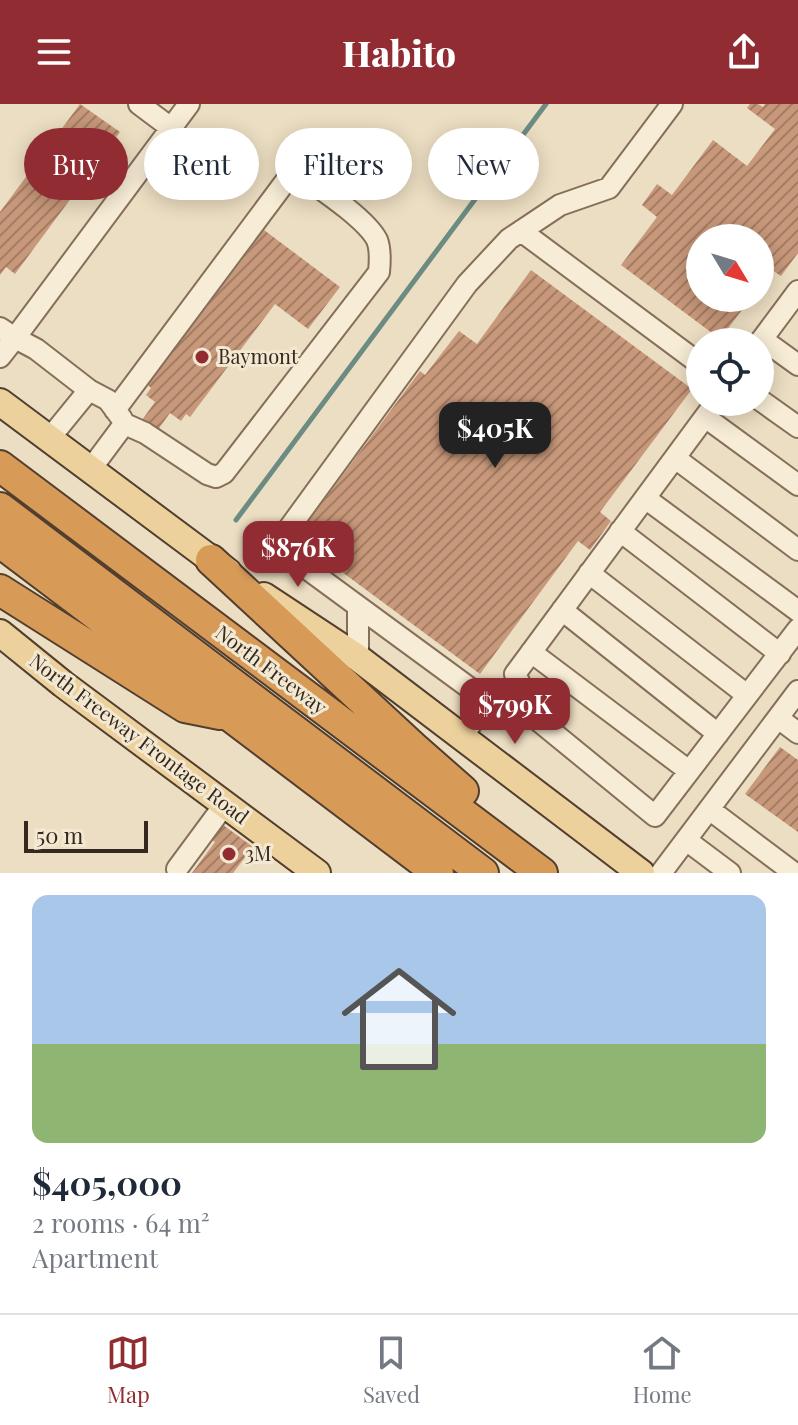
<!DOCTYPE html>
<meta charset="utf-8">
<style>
:root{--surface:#fff;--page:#f6f6f7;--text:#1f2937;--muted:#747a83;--line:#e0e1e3;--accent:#912d32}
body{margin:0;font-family:"Playfair Display",serif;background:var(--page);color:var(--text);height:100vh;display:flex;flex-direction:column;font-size:30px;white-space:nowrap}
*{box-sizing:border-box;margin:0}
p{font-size:26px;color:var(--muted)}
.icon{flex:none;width:44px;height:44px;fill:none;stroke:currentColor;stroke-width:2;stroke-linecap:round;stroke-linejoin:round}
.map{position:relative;height:769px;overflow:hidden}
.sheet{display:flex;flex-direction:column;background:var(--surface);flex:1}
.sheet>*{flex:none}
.guide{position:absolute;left:24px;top:24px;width:750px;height:72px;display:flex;gap:16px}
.needle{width:52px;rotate:128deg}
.tools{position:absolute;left:686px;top:120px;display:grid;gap:16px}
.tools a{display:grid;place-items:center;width:88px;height:88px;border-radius:50%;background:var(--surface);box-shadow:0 4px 20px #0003;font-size:40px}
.scale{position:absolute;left:24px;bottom:20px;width:124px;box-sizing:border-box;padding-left:8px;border:4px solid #35281e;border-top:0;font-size:22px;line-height:28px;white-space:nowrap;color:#35281e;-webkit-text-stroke:6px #f3e8d2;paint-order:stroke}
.price{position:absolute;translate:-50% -68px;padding:0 18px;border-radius:16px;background:var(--accent);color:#fff;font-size:26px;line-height:52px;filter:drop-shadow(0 2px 4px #0008)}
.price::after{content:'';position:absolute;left:50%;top:48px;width:24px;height:18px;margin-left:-12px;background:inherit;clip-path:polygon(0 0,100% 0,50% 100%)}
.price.on{background:#222;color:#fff}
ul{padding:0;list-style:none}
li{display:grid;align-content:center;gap:16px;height:424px;padding:0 32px}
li+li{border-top:2px solid var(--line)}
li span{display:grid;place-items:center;height:248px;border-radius:16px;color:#555}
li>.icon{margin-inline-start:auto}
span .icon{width:144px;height:144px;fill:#fffc;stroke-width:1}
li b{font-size:34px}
.pill{padding:0 28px;border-radius:36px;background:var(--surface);box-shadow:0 4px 20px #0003;font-size:28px;line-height:72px}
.pill.on{background:var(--accent);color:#fff}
header{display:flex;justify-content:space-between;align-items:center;height:104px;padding:0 32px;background:var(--accent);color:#fff;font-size:36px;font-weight:800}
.menu{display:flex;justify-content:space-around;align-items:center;height:112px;border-top:2px solid var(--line);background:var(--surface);font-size:22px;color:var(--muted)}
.menu a{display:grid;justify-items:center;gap:4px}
.menu .on{color:var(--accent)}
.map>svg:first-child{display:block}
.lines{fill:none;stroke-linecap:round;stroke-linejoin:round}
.stream{stroke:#6c8c83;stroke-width:5}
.building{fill:url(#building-hatch)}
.minor-casing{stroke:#856f5a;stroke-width:24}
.major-casing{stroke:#523e2f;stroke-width:30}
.highway-casing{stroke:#523e2f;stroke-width:34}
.minor{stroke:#f7ecd5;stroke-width:20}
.major{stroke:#edd19c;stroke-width:26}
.highway{stroke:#d79a57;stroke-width:30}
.poi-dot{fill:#912d32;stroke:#f3e8d2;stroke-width:3}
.labels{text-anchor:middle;stroke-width:6;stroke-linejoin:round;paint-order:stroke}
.poi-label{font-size:20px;fill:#35281e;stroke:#f3e8d2;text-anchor:start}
.street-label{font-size:20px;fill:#35281e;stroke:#f3e8d2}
</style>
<header><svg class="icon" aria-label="menu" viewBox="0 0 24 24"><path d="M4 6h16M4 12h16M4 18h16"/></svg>Habito<svg class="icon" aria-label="share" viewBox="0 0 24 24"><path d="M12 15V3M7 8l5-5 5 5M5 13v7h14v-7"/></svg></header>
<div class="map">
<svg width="798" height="769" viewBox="0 0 798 769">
<defs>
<pattern id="building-hatch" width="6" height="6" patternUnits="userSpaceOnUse" patternTransform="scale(2)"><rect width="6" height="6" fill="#c8987a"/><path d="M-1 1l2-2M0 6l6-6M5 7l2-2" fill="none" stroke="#a37c63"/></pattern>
</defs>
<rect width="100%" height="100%" fill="#ecdec2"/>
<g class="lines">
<path class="stream" d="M236,416L546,0"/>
</g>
<path class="building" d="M80,0L120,28L15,170L6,163L0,171V108Z
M750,0H758L763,3L765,0H798V149L781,172L772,166L760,182V134H700V194H751L720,235L621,161L657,113L642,101L657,80L672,91L713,36L747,62L775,25L747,4Z
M264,126L340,183L308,225L275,200L190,313L186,310L181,317L170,309L157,327L142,316L155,298L146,291L151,284L148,281Z
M531,166L692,285L600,408L611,417L590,446L578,437L480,570L296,434L420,267L425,271L459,227L477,240Z
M780,643L798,656V728L745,690Z
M215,715L253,743L233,769H192L215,738L204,730Z"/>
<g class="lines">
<defs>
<path id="minor" d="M139,0L171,24
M521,127L700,260
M0,224L15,234L0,253
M762,235L798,261
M760,238L798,187
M89,286L36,245L15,234L189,0
M760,296L798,323
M716,298L515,570L540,618L655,712L798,525
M705,313L798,381
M49,335L89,286L108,296L122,315
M675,354L798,446
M90,366L122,323L127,321L145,329L207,370L216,373L224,369L379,168C380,158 381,146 377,136C366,114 315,81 294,66L115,306
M645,394L798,507
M620,427L780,550
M589,469L747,591
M562,506L718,630
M531,548L689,667
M358,554V503
M778,614L798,629
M461,632L482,607L475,588L276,442L467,180L509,135L560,101L609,84L672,0
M709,705L794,769
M686,736L730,769
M177,765L225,700
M661,769L798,587"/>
<path id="major" d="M0,298L228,468
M264,492L358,554L641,769
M0,529L63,580L317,769"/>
<path id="highway" d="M0,362L542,769
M0,404L483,769
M0,438L438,769
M211,456L413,643L463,687
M0,486L185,603L220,610"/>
</defs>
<use href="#minor" class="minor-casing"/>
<use href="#major" class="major-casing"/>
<use href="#highway" class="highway-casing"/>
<use href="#minor" class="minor"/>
<use href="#major" class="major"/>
<use href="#highway" class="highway"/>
</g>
<g class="poi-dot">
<circle cx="202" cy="253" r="8"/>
<circle cx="229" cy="750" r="8"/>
</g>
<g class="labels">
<g class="poi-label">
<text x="218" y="260">Baymont</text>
<text x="245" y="757">3M</text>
</g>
<g class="street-label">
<text transform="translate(271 566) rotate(37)" y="7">North Freeway</text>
<text transform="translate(139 635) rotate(37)" y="7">North Freeway Frontage Road</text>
</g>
</g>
</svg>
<div class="tools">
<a><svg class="needle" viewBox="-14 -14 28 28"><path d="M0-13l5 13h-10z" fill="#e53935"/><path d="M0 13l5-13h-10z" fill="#747a83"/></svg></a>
<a><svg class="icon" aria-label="locate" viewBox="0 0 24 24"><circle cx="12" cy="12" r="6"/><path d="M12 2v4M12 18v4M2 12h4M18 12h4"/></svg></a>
</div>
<div class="scale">50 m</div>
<b class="price on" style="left:495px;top:366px">$405K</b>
<b class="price" style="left:298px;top:485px">$876K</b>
<b class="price" style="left:515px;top:642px">$799K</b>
<div class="guide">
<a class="pill on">Buy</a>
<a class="pill">Rent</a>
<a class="pill">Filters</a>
<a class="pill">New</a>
</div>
</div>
<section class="sheet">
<ul>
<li><span style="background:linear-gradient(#a9c7e8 60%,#8fb573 0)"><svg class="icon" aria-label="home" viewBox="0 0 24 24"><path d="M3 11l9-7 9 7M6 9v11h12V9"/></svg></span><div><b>$405,000</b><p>2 rooms · 64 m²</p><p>Apartment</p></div></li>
</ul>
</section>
<nav class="menu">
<a class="on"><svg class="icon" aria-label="map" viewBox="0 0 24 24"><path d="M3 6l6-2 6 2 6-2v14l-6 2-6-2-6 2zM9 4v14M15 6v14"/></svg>Map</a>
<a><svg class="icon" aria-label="saved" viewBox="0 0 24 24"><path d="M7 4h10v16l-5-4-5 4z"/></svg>Saved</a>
<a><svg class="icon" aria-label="home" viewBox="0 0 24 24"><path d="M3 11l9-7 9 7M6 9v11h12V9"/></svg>Home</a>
</nav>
